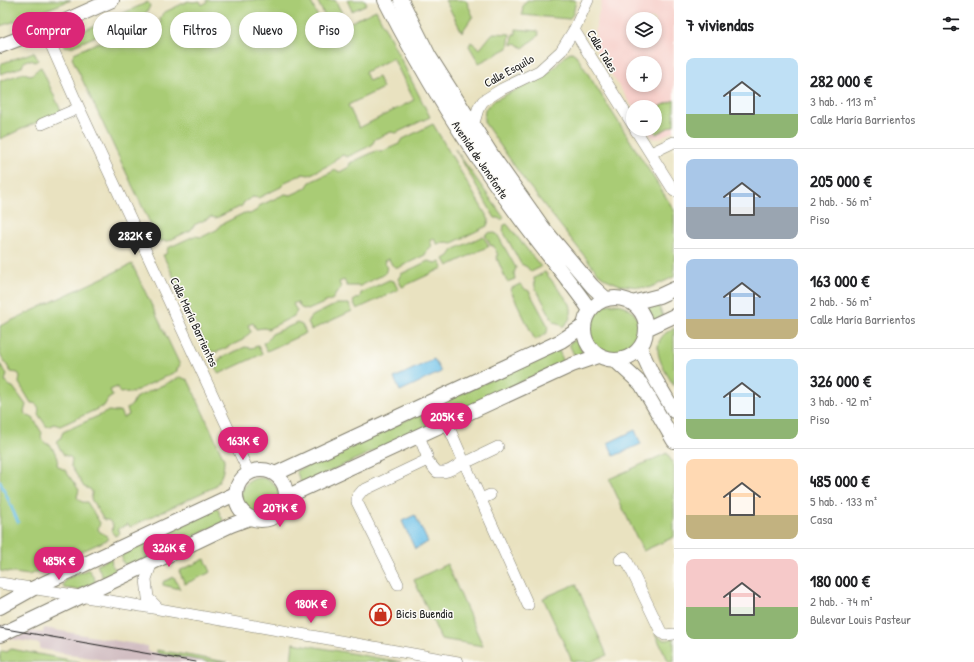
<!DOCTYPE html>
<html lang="es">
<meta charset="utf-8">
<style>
:root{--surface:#fff;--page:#f2f2f2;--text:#202124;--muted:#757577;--line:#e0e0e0;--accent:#db2777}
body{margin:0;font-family:"Patrick Hand",sans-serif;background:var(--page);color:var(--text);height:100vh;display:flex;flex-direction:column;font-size:15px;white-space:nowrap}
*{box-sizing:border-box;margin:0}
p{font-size:13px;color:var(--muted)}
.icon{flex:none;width:22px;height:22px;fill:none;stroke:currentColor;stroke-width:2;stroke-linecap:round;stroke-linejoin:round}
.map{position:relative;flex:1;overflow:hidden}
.side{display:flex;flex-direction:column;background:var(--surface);width:300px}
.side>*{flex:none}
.hud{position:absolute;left:12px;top:12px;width:380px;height:36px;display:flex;gap:8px}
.controls{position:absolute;left:626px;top:12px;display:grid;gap:8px}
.controls a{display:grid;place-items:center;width:36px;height:36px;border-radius:50%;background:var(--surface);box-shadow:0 2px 6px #0003;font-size:20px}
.price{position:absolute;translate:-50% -34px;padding:0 9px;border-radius:14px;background:var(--accent);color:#fff;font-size:13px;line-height:26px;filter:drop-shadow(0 1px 2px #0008)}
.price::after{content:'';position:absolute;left:50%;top:24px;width:12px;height:9px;margin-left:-6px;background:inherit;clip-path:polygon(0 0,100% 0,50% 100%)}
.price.selected{background:#222;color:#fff}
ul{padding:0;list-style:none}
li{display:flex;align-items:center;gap:12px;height:100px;padding:0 12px}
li+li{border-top:1px solid var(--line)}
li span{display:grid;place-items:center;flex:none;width:112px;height:80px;border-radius:8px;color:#555}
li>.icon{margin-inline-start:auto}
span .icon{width:48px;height:48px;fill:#fffc;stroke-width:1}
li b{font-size:17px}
h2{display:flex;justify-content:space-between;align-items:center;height:48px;padding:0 12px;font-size:17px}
.chip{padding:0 14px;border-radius:18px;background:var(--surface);box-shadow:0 2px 6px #0003;font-size:14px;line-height:36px}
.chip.selected{background:var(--accent);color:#fff}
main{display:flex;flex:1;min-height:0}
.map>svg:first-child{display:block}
.built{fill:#f7d0cb;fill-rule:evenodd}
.industrial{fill:#d2bec2}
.green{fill:#a9cc75;stroke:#627448;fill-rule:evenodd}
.water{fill:#6bc0e8;stroke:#446e82}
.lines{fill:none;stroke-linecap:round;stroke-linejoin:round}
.stream{stroke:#6bc0e8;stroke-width:3}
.minor-casing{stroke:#827f6e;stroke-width:12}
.major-casing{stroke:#827f6e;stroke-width:16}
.minor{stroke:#fff;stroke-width:11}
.major{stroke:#fff;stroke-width:14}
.tram{stroke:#1c1c1c;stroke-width:1}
.labels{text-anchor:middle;stroke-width:3;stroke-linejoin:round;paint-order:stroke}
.street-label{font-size:12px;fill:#1c1c1c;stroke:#fdfcf7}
.poi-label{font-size:12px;fill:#1c1c1c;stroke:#fdfcf7;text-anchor:start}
</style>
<main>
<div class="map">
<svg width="674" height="662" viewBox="0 0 674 662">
<rect width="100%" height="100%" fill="#fdfcf7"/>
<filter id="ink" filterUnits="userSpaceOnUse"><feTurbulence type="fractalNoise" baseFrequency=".025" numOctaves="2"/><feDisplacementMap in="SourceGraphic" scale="8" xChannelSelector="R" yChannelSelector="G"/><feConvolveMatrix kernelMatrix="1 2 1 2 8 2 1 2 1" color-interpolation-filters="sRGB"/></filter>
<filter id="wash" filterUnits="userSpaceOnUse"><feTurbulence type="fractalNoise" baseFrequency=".012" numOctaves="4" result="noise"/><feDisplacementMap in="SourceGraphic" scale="16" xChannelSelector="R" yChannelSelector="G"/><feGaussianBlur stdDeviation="0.9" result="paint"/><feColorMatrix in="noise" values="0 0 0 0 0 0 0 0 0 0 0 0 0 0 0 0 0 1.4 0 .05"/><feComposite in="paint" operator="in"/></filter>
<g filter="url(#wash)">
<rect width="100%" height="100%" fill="#e9e2c0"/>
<path class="built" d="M602,0H674V131L659,138L655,139L651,136L647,129H655V107L633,108L597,52L595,45L596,24ZM633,19H655V41H633ZM633,63H655V85H633Z"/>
<path class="industrial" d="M0,625L43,633L44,628L147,646V651L211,662H113L40,649V644L0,637Z"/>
<path class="green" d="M0,0H71L25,18L0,26Z
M206,0H310L326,34L376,10L430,117L396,133L391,132L375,139L372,145L347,157L343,155L335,159L333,163L309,175L303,174L285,182L281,187L258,198L253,197L244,202L242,206L216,218L211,217L194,225L191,230L168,241H161L159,242L72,58L74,53L99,42L103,43L111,41L113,44L116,43L115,39L121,35L123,30L150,19L156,21L158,24L161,23L160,19L163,13L188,1L193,2L200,1L202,5L207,2ZM393,58L414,100L359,128L348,105L383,88L378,77L369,81L365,72Z
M317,0H335L343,15L328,23Z
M347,0H365L367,4L352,11Z
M445,0H466L473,16L462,32Z
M527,0H575L576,1L573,14L569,19L522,15L523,5Z
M148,2L150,6L147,12L121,25H108L106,21Z
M102,22L104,27L98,32L96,36L71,47L65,46L62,41Z
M516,29L538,31L539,35L523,48L516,43L512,45L513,34H516Z
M494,33L510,34L508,48L479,63L469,46L471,42L480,49L492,34Z
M34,52L38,60L35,62C28,58 24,60 22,67L0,74V64Z
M572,52L576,55L674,210V277L649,288L620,285L606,279L598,273L525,181L484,122L485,109L495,100L539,79L555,67L568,53Z
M41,67L61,111L0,139V81L24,73L30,75C36,73 36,69 41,67Z
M674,100V125L656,134L654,129H655V109Z
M433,124L489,220L487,226L452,243L446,242L437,244L434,238L430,240L432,247L428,249L425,255L398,268L392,265L389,259L384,261L387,267L385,274L360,286H347L344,280L339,282L341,288L337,292L333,299L308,310L301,308L297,302L293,304L297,311L294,316L268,329L264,328L256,329L253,323L248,325L251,332L245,337L243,340L217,352L209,351L163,255L166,254L168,248L194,236L202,237L218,229L220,225L244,213L250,214L257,210L259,206L285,194L291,195L306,188L310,182L336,170L340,172L349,167L350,163L376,151L381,152L399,144L401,140Z
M455,149L504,218L501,220L498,218H495Z
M507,224L541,267L531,272L527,267L521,264L503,231L504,225Z
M491,232L497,234L516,268L514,273L515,279L507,282L496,256L498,255L493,245L491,246L485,235Z
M483,236L489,246L448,266L444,259L449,256L453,250Z
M428,261L436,263L440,261L443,268L402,287L398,279L401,274Z
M132,264L180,365L177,369V371L131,393L127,392L120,393L117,387L110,390L113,396L108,399L104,406L60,426L54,424L47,427L38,414C40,408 38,403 31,403L19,383L20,376L18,373L11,372L0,354V326Z
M545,272L570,304C573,313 570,322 562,327L560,324L554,322L535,287L534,278Z
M389,280L394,281L398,290L357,309L353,301L360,297L361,293Z
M520,284L525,289L529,291L548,326L547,333L535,340L510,289Z
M657,302L663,316L652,322L643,305Z
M588 330a26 26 0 1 1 52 0a26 26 0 1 1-52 0Z
M337,304H349L352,311L311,330L308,322L310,317Z
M297,323L302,325L306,333L267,351L263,343L267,341L272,334Z
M674,328V386C663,367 644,342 674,328Z
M577,339L580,348L585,356L575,357L569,344Z
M258,346L262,354L219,374L215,367L219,364V359L245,347L251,348Z
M558,349L564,362L434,422L428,409Z
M0,364L7,374L5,381L10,386L13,387L26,405L24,412L26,415L33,418L42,433C40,438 42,441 47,444H50L58,458L57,464L59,467L65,470L79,490L77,497C79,501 82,503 87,502L100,523L98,529L100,532L106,535L109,539L29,575L0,571Z
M180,377L188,380L191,386L224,459C224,471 222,478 214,487L130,527L128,524L118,529L120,533L115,536L112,532L113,524L108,520H104L91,499L92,492L90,489L84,487L71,466L72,459L70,457L64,455L56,442L60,439L63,432L109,411L116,412L120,411L123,418L129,415L127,408L132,405L135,398Z
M422,413L428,426L302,484L296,471Z
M667,453L674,466V537L643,551L609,479Z
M241 497a19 19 0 1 1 38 0a19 19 0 1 1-38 0Z
M217,508L224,522L131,565L124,564L122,561V554Z
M111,558L112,566L118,571L103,578L97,565Z
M205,559L211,572L185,584L179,571Z
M447,564L483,646L441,639L414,580Z
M89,569L96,582L78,590L64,588L63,585L66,579Z
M174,577L180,589L163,585V582Z
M576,584L607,655L590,662L572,661L543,598Z
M655,634C662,641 666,641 674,638V662H669Z
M293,643L401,662H291Z
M11,649L80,662H0V652L2,651L7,652Z
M157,650L227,662H210L157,653Z"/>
<path class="water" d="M434,359L441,372L400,391L394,378Z
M635,430L641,444L614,456L608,443Z
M415,515L428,542L415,549L402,521Z"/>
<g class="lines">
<path class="stream" d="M0,481L18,522"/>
</g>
</g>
<g filter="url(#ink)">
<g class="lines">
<defs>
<path id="minor" d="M44,29L79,108L249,473
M574,30L633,125
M42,124L79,108
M473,126L478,109L483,101L502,89L539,71L561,51L574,30L588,0
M635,129L674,191
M651,153L674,142
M447,423L464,462L471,460L498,447
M426,459L437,472C451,473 453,467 464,462L528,605
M481,499L490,495
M620,560L625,557L661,632L665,635L674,634
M152,562L146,579L148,598L159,609
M0,583L159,609L458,662
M398,584L357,502V497L362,491L425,461L427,456L419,436"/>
<path id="major" d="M385,0C423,75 467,146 517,214C540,246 567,277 590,310
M401,0L429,56L493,157L544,229L592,286L606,299
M0,46L63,22L112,0
M584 329a31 31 0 1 1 62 0a31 31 0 1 1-62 0Z
M632,303L659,296L674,289
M646,329L674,316
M640,348L651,372L674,411
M616,361L641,384L674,441
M236 495a25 25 0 1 1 50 0a25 25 0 1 1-50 0Z
M275,474L561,341L582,327
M286,497L572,365L598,356
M0,607L34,588L235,494
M0,635L231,525L250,518"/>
</defs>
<use href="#minor" class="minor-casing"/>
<use href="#major" class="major-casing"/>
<use href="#minor" class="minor"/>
<use href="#major" class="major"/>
<path class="tram" d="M0,628L196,662"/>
</g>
</g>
<defs>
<symbol id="shop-ring" viewBox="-11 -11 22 22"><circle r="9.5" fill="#fdfcf7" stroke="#c8321e" stroke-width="1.5"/><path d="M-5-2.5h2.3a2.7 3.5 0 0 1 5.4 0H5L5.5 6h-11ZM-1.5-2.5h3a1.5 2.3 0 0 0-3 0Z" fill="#c8321e"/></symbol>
</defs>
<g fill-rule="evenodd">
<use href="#shop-ring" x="368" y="602" width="25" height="25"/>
</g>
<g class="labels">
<g class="street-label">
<text transform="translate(602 51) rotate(59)" y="4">Calle Tales</text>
<text transform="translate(509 71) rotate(-29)" y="4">Calle Esquilo</text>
<text transform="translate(480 160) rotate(56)" y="4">Avenida de Jenofonte</text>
<text transform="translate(194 322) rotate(65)" y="4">Calle María Barrientos</text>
</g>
<g class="poi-label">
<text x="396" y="618">Bicis Buendia</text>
</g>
</g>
</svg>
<div class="controls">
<a><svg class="icon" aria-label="layers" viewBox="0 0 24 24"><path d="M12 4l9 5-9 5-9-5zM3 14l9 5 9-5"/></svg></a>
<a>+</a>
<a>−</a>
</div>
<b class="price selected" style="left:135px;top:256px">282K €</b>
<b class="price" style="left:447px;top:437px">205K €</b>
<b class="price" style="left:243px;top:461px">163K €</b>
<b class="price" style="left:280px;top:528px">207K €</b>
<b class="price" style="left:169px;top:568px">326K €</b>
<b class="price" style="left:59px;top:581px">485K €</b>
<b class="price" style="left:311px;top:624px">180K €</b>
<div class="hud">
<a class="chip selected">Comprar</a>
<a class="chip">Alquilar</a>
<a class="chip">Filtros</a>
<a class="chip">Nuevo</a>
<a class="chip">Piso</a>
</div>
</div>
<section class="side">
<h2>7 viviendas<svg class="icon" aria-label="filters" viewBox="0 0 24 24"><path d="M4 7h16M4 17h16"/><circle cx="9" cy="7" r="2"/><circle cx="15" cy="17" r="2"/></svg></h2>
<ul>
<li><span style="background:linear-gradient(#bfe0f5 70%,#8fb573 0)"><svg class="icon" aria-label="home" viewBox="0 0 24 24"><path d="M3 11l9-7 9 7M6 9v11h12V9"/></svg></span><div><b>282 000 €</b><p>3 hab. · 113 m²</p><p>Calle María Barrientos</p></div></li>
<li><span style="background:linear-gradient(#a9c7e8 60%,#9aa5b1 0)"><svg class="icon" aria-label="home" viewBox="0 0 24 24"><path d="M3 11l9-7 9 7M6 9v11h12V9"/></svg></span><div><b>205 000 €</b><p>2 hab. · 56 m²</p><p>Piso</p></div></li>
<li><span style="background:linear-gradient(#a9c7e8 75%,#c2b280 0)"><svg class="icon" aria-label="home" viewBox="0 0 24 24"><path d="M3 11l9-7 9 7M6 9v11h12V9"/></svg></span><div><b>163 000 €</b><p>2 hab. · 56 m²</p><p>Calle María Barrientos</p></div></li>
<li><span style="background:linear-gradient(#bfe0f5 75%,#8fb573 0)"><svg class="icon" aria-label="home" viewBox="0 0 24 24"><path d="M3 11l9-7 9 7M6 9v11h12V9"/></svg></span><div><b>326 000 €</b><p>3 hab. · 92 m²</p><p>Piso</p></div></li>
<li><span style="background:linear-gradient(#ffd9b3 70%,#c2b280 0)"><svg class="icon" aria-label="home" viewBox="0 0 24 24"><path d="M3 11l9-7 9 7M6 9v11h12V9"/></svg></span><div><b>485 000 €</b><p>5 hab. · 133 m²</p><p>Casa</p></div></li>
<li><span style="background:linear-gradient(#f6c9c9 60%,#8fb573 0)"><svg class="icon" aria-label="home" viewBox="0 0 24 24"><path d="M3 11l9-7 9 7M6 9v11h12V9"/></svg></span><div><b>180 000 €</b><p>2 hab. · 74 m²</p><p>Bulevar Louis Pasteur</p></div></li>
</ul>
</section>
</main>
